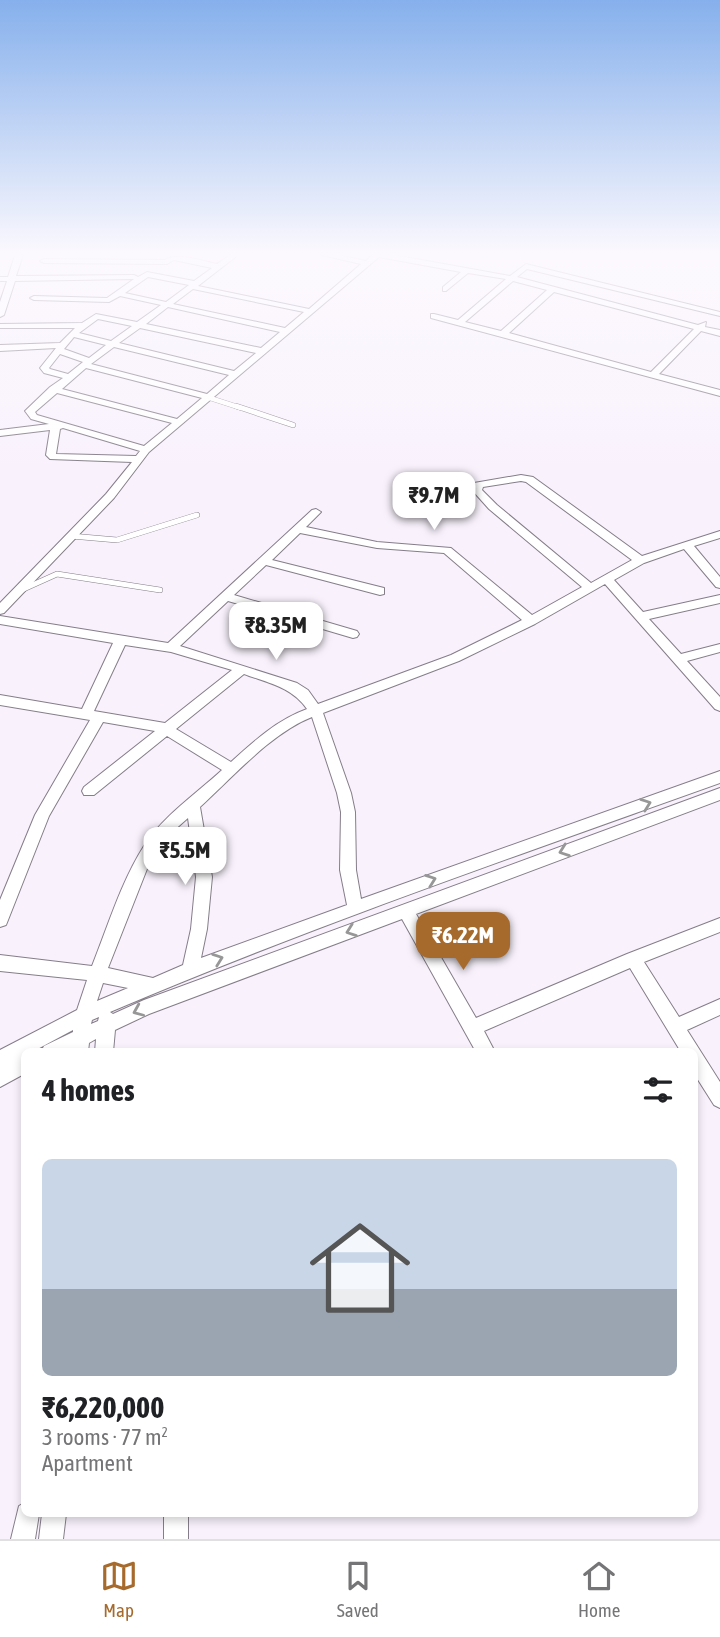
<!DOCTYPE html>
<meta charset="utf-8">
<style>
:root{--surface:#fff;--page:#f2f2f2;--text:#202124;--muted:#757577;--line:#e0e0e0;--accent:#a66a2d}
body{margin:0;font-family:"Asap Condensed",sans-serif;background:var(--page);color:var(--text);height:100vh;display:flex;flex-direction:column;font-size:26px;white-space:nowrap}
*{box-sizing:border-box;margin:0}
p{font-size:23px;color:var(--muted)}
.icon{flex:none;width:38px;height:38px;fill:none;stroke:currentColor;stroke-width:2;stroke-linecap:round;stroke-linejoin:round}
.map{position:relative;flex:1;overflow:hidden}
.panel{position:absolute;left:21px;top:1048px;width:677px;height:469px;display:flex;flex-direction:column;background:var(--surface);border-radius:10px;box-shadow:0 4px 10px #0003}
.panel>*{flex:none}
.price{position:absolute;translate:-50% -60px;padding:0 16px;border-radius:14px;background:#fff;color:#222;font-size:23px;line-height:46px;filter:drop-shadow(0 2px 4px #0008)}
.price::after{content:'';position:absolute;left:50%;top:42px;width:21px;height:16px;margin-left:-10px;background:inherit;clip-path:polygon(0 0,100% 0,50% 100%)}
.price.current{background:var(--accent);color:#fff}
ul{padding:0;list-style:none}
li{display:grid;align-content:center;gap:14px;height:371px;padding:0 21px}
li+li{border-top:2px solid var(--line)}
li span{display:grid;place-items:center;height:217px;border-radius:10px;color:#555}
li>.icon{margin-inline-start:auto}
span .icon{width:126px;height:126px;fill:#fffc;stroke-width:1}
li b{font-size:30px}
h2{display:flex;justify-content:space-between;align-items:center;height:84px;padding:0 21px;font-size:30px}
.tabs{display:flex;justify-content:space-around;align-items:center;height:98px;border-top:2px solid var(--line);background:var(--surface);font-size:19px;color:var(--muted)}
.tabs a{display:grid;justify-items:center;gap:4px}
.tabs .current{color:var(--accent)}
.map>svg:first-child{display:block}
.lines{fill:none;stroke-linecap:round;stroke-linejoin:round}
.service-far1-casing{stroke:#857d89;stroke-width:5}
.service-casing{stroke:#857d89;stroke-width:6}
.minor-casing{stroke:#857d89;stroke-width:2}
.service-far1{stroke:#fff;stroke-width:4.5}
.service{stroke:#fff;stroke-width:5}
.minor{fill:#fff;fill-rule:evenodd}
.oneway{stroke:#989798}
</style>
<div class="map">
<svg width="720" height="1539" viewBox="0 0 720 1539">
<rect width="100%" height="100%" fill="#f9f2fd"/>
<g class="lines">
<defs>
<path id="service-far1" d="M207,397L241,408"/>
<path id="service" d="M236,406L293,425
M71,536L117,540L197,515
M17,592L57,574L160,590"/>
<path id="minor" d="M15,255H23L16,276L134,275L138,277L147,272L194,281L212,268L174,260L167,264L44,263L40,261L44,259L165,260C176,252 202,261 217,264L230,255H238L198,286L309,309L361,264L322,255H338L366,261L372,255H394L510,276L526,264L720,312V316L527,269L517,277L698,325L706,322L705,327L720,330V336L701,331L659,374L720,390V396L431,318V314H434L458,320L506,279L468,273L446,291H443V287L461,272L379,257L149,452L114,498L4,613L0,614V603L106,494L132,462L50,459L46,455L50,430L0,436V430L49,424L31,419L25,411L50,387L63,378L44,373L40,368L56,348L0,351V345L60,343L75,328H0V324L82,323L96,314L137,322L161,305L120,296L109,302L34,300L30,298L34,296L107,298L134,279L15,281L4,315L0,317V302L7,281H0V277H8ZM148,277L189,285L166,302L125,293ZM513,281L547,290L501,331L465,322ZM193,289L304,312L285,328L173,304ZM554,292L694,329L651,372L509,333ZM168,307L280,332L261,348L146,324ZM98,319L132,326L111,341L79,333ZM140,328L256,353L234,371L119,343ZM74,337L106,345L89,358L64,349ZM114,347L229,375L207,394L91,364ZM60,354L83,362L68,374L50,369L49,368ZM86,368L202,398L177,419L62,389ZM57,393L172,423L144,446L37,415L35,412ZM63,428L140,451L136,456L56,454L60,429Z
M521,475L533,477L642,556L720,531V538L694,546L720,577V588L716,587L684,549L644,563L614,580L643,612L720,595V603L649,619L681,654L720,644V652L687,661L720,697V711L715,709L605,584L535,624L459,661L323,713L351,793L355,812L356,870L361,899L720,771V783C516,856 310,927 110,1012L113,1014L144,1000L720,788V800L416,914L476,1018L627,954L720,918V932L644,962L679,1017L720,999V1015L687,1030L720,1082V1108L714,1105L695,1075V1052H681L630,968L484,1031L495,1052H476L402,919L149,1014L115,1030L113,1052H95L96,1039L89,1043L88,1052H41L44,1046L73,1032V1030L32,1052H24V1056L21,1058L24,1056V1074L0,1087V1068L4,1066L0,1068V1050L77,1010L87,980L0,971V955L92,966C108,926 121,882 144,846C163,816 196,794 222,770L167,736L94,795H84L82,791L84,787L155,731L103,722L49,816L8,920L6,925L0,927V900L35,815L90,720L0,705V695L82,709L113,643L0,624V616L168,643L312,510L316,509L321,512L306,527L377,542L451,548L532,615L582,587L489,509L472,490L474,483ZM521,481L526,482L632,560L591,583L497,505L482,490L483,487ZM300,533L377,548L444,553L522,620L451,655L318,704L308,690L297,683L180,646L228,601L353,638L357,637L359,634L357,631L234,595L266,565L380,595L384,594V588L272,560ZM125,645L171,652L232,670L165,723L94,711ZM244,674C268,683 292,687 307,709C277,720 254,741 231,762L176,729ZM312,717L337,793L341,812L340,870L347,905L201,958L207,929L212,877L200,807C232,778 271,733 312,717ZM188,818L196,877L191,929L183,965L153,978L108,968L147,869L171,833ZM103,983L128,988L97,1001ZM99,1017L98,1021L91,1024L92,1020Z
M24,1503V1514H39L35,1539H11L19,1506Z
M42,1514H66L63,1539H39Z
M164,1514H188V1539H164Z"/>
</defs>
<use href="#service-far1" class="service-far1-casing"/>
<use href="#service" class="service-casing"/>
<use href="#minor" class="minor-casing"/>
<use href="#service-far1" class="service-far1"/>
<use href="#service" class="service"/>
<use href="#minor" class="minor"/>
</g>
<defs><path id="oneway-chevron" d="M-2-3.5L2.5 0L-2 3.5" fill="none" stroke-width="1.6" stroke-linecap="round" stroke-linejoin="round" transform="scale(1.75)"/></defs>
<g class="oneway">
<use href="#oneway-chevron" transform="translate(646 804) rotate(-20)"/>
<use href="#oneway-chevron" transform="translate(564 851) rotate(160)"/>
<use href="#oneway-chevron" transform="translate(431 880) rotate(-20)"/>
<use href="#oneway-chevron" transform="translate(351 931) rotate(160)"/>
<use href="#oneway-chevron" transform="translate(218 959) rotate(-20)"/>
<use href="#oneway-chevron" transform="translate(138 1011) rotate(157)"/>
</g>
<linearGradient id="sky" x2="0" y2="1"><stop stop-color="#86b0ec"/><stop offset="0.54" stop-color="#fcf9fe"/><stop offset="1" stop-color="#fcf9fe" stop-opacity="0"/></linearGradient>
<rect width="720" height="471" fill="url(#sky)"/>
</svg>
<b class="price" style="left:434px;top:532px">₹9.7M</b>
<b class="price" style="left:276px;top:662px">₹8.35M</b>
<b class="price" style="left:185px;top:887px">₹5.5M</b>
<b class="price current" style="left:463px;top:972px">₹6.22M</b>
<section class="panel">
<h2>4 homes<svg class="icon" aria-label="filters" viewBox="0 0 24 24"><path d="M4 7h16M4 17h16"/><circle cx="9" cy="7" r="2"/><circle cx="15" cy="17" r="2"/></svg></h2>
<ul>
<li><span style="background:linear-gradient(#c9d6e8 60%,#9aa5b1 0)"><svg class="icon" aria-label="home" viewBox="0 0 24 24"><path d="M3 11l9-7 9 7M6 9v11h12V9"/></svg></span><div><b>₹6,220,000</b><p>3 rooms · 77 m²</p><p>Apartment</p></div></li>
</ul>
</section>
</div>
<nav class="tabs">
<a class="current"><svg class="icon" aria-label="map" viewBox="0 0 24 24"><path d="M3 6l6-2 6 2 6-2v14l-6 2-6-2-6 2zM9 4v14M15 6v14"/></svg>Map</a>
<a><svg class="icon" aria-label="saved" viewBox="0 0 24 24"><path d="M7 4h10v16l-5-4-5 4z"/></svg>Saved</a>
<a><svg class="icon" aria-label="home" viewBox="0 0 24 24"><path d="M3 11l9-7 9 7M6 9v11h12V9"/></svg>Home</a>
</nav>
